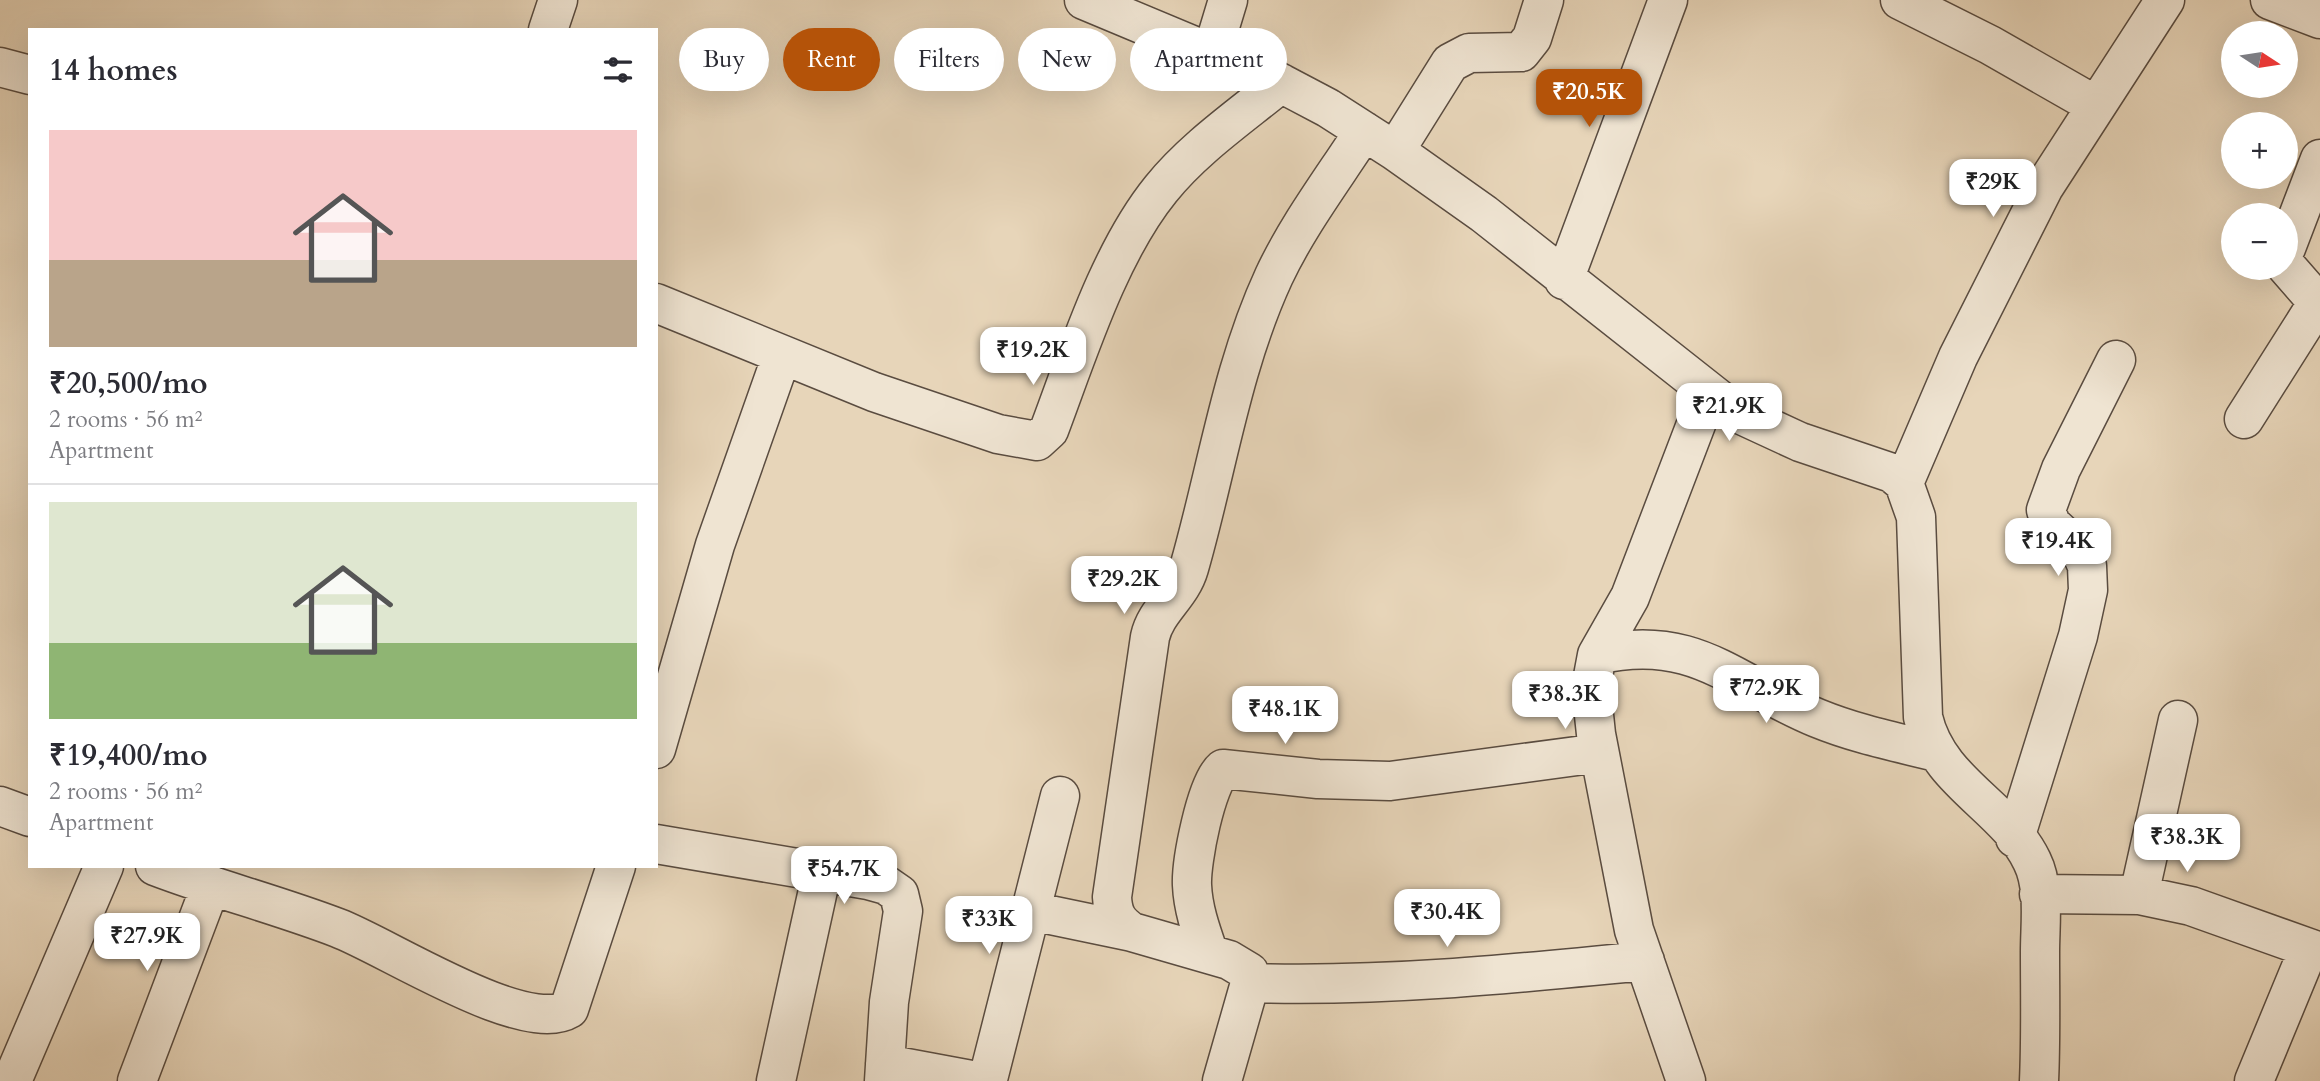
<!DOCTYPE html>
<meta charset="utf-8">
<style>
:root{--surface:#fff;--page:#f7f7f7;--text:#2b2b33;--muted:#7c7c81;--line:#e1e1e2;--accent:#b45309}
body{margin:0;font-family:Cardo,serif;background:var(--page);color:var(--text);height:100vh;display:flex;flex-direction:column;font-size:26px;white-space:nowrap}
*{box-sizing:border-box;margin:0}
p{font-size:23px;color:var(--muted)}
.icon{flex:none;width:38px;height:38px;fill:none;stroke:currentColor;stroke-width:2;stroke-linecap:round;stroke-linejoin:round}
.map{position:relative;flex:1;overflow:hidden}
.drawer{position:absolute;left:28px;top:28px;width:630px;height:840px;display:flex;flex-direction:column;background:var(--surface);border-radius:0px;box-shadow:0 7px 28px #0002}
.drawer>*{flex:none}
.guide{position:absolute;left:679px;top:28px;width:665px;height:63px;display:flex;gap:14px}
.needle{width:46px;rotate:102deg}
.tools{position:absolute;left:2221px;top:21px;display:grid;gap:14px}
.tools a{display:grid;place-items:center;width:77px;height:77px;border-radius:50%;background:var(--surface);box-shadow:0 7px 28px #0002;font-size:35px}
.price{position:absolute;translate:-50% -60px;padding:0 16px;border-radius:14px;background:#fff;color:#222;font-size:23px;line-height:46px;filter:drop-shadow(0 2px 4px #0008)}
.price::after{content:'';position:absolute;left:50%;top:42px;width:21px;height:16px;margin-left:-10px;background:inherit;clip-path:polygon(0 0,100% 0,50% 100%)}
.price.selected{background:var(--accent);color:#fff}
ul{padding:0;list-style:none}
li{display:grid;align-content:center;gap:14px;height:371px;padding:0 21px}
li+li{border-top:2px solid var(--line)}
li span{display:grid;place-items:center;height:217px;border-radius:0px;color:#555}
li>.icon{margin-inline-start:auto}
span .icon{width:126px;height:126px;fill:#fffc;stroke-width:1}
li b{font-size:30px}
h2{display:flex;justify-content:space-between;align-items:center;height:84px;padding:0 21px;font-size:30px}
.pill{padding:0 24px;border-radius:32px;background:var(--surface);box-shadow:0 7px 28px #0002;font-size:24px;line-height:63px}
.pill.selected{background:var(--accent);color:#fff}
.map>svg:first-child{display:block}
.lines{fill:none;stroke-linecap:round;stroke-linejoin:round}
.minor-casing{stroke:#5a4c40;stroke-width:41}
.minor{stroke:#efe4d2;stroke-width:38}
</style>
<div class="map">
<svg width="2320" height="1081" viewBox="0 0 2320 1081">
<rect width="100%" height="100%" fill="#e7d5b9"/>
<filter id="stains"><feTurbulence type="fractalNoise" baseFrequency=".00286" numOctaves="4"/><feColorMatrix values="0 0 0 0 .2 0 0 0 0 .09 0 0 0 0 .02 0 0 0 .5 -.17"/></filter>
<radialGradient id="worn" r=".72"><stop offset=".6" stop-color="#630" stop-opacity="0"/><stop offset="1" stop-color="#630" stop-opacity=".3"/></radialGradient>
<g class="lines">
<defs>
<path id="minor" d="M1084,0L1273,79L1328,108L1395,151L1484,214L1735,412L1800,442L1892,473L1904,483L1916,517L1923,717C1938,783 2005,805 2032,861C2045,887 2040,923 2040,952C2040,995 2041,1038 2039,1081
M1900,0L1990,45L2095,105
M2270,0L2320,19
M548,30L558,0
M1212,53L1228,0
M0,67L30,75
M1395,151L1450,63L1469,53L1521,52L1532,38L1544,0
M2286,248L2320,159
M1564,280L1668,0
M656,303L874,392L998,434L1037,441L1049,430C1078,353 1109,253 1161,189C1194,148 1241,116 1281,83
M2244,419L2313,310V297L2286,266
M1904,483L1958,357L2044,187L2165,0
M1597,655C1695,632 1734,684 1817,718C1856,734 1896,742 1936,752
M656,749L715,545L782,355
M0,806L30,817
M2015,838L2078,636L2088,590L2087,566L2081,552L2051,524L2046,510L2061,469L2116,360
M656,844L868,880L886,885L899,894L903,911L889,1002L884,1081
M155,866C215,889 278,905 338,928C386,946 524,1036 569,1009L616,866
M2039,894L2139,895L2191,906L2320,952
M2139,895L2178,720
M1031,911L1132,932
M1209,954C1201,931 1193,909 1192,885C1191,862 1206,783 1223,769L1318,779L1390,781L1599,753
M1250,983C1383,987 1513,974 1645,961
M885,1064L971,1080L985,1079L989,1075L1060,796
M12,1081L104,866
M137,1081L211,885
M776,1081L822,872
M1222,1081L1250,983L1249,972L1229,960L1132,932C1117,922 1113,914 1112,897L1150,637C1156,610 1181,596 1189,568C1217,471 1231,369 1274,276C1298,225 1333,179 1364,131
M1686,1081L1634,930L1596,734L1591,687L1597,655L1630,597L1708,393
M2254,1081L2309,948"/>
</defs>
<use href="#minor" class="minor-casing"/>
<use href="#minor" class="minor"/>
</g>
<rect width="100%" height="100%" filter="url(#stains)"/>
<rect width="100%" height="100%" fill="url(#worn)"/>
</svg>
<div class="tools">
<a><svg class="needle" viewBox="-14 -14 28 28"><path d="M0-13l5 13h-10z" fill="#e53935"/><path d="M0 13l5-13h-10z" fill="#7c7c81"/></svg></a>
<a>+</a>
<a>−</a>
</div>
<b class="price selected" style="left:1589px;top:129px">₹20.5K</b>
<b class="price" style="left:1993px;top:219px">₹29K</b>
<b class="price" style="left:1033px;top:387px">₹19.2K</b>
<b class="price" style="left:1729px;top:443px">₹21.9K</b>
<b class="price" style="left:2058px;top:578px">₹19.4K</b>
<b class="price" style="left:1124px;top:616px">₹29.2K</b>
<b class="price" style="left:1766px;top:725px">₹72.9K</b>
<b class="price" style="left:1565px;top:731px">₹38.3K</b>
<b class="price" style="left:1285px;top:746px">₹48.1K</b>
<b class="price" style="left:2187px;top:874px">₹38.3K</b>
<b class="price" style="left:844px;top:906px">₹54.7K</b>
<b class="price" style="left:1447px;top:949px">₹30.4K</b>
<b class="price" style="left:989px;top:956px">₹33K</b>
<b class="price" style="left:147px;top:973px">₹27.9K</b>
<div class="guide">
<a class="pill">Buy</a>
<a class="pill selected">Rent</a>
<a class="pill">Filters</a>
<a class="pill">New</a>
<a class="pill">Apartment</a>
</div>
<section class="drawer">
<h2>14 homes<svg class="icon" aria-label="filters" viewBox="0 0 24 24"><path d="M4 7h16M4 17h16"/><circle cx="9" cy="7" r="2"/><circle cx="15" cy="17" r="2"/></svg></h2>
<ul>
<li><span style="background:linear-gradient(#f6c9c9 60%,#b9a48a 0)"><svg class="icon" aria-label="home" viewBox="0 0 24 24"><path d="M3 11l9-7 9 7M6 9v11h12V9"/></svg></span><div><b>₹20,500/mo</b><p>2 rooms · 56 m²</p><p>Apartment</p></div></li>
<li><span style="background:linear-gradient(#dfe7d0 65%,#8fb573 0)"><svg class="icon" aria-label="home" viewBox="0 0 24 24"><path d="M3 11l9-7 9 7M6 9v11h12V9"/></svg></span><div><b>₹19,400/mo</b><p>2 rooms · 56 m²</p><p>Apartment</p></div></li>
</ul>
</section>
</div>
